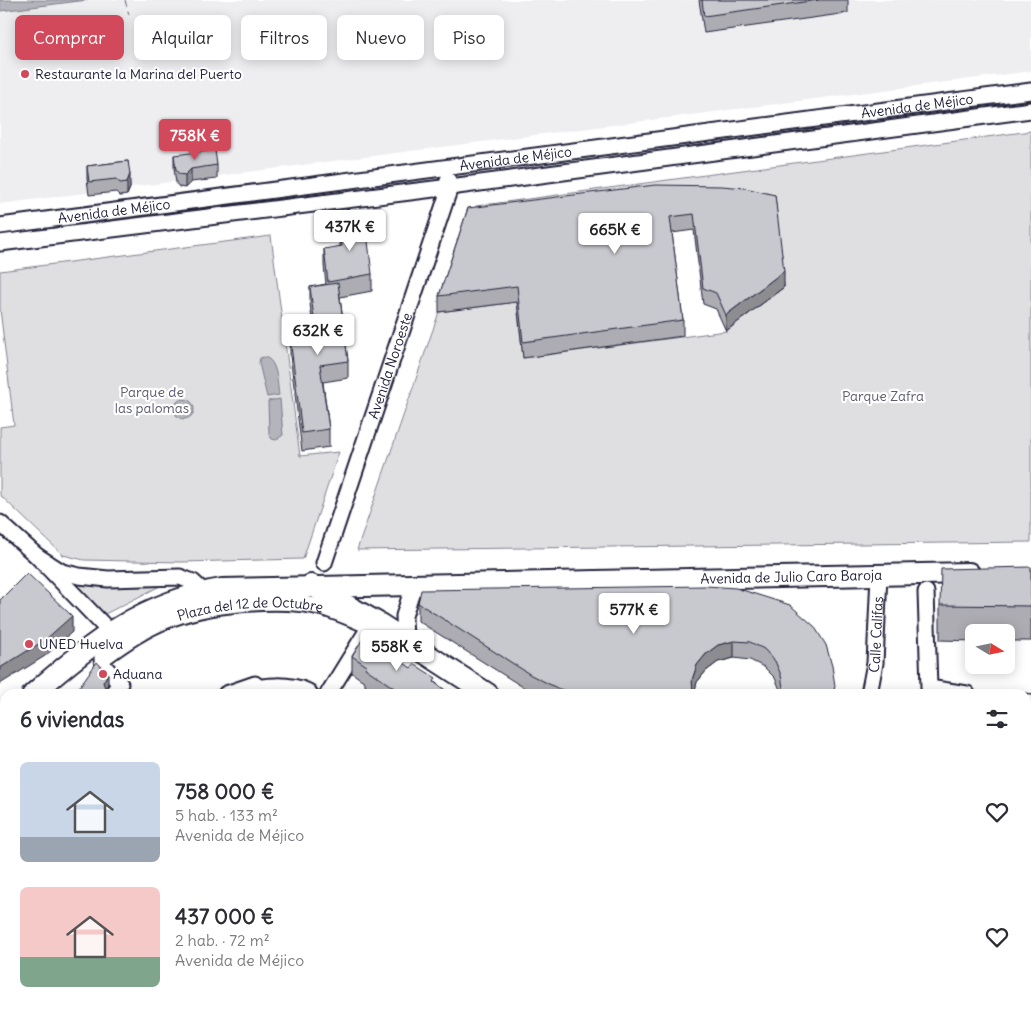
<!DOCTYPE html>
<html lang="es">
<meta charset="utf-8">
<style>
:root{--surface:#fff;--page:#f7f7f7;--text:#2b2b33;--muted:#7c7c81;--accent:#d1495b}
body{margin:0;font-family:Delius,sans-serif;background:var(--page);color:var(--text);height:100vh;display:flex;flex-direction:column;font-size:19px;white-space:nowrap}
*{box-sizing:border-box;margin:0}
p{font-size:16px;color:var(--muted)}
.icon{flex:none;width:28px;height:28px;fill:none;stroke:currentColor;stroke-width:2;stroke-linecap:round;stroke-linejoin:round}
.map{position:relative;flex:1;overflow:hidden}
.panel{position:absolute;left:0px;top:689px;width:1031px;height:321px;display:flex;flex-direction:column;background:var(--surface);border-radius:15px 15px 0 0;box-shadow:0 2px 12px #0003}
.panel>*{flex:none}
.top-card{position:absolute;left:15px;top:15px;width:500px;height:45px;display:flex;gap:10px}
.needle{width:32px;rotate:100deg}
.fabs{position:absolute;left:965px;top:624px;display:grid;gap:10px}
.fabs a{display:grid;place-items:center;width:50px;height:50px;border-radius:8px;background:var(--surface);box-shadow:0 2px 12px #0003;font-size:25px}
.price{position:absolute;translate:-50% -42px;padding:0 11px;border-radius:5px;background:#fff;color:#222;font-size:16px;line-height:32px;filter:drop-shadow(0 1px 2px #0008)}
.price::after{content:'';position:absolute;left:50%;top:30px;width:15px;height:11px;margin-left:-8px;background:inherit;clip-path:polygon(0 0,100% 0,50% 100%)}
.price.selected{background:var(--accent);color:#fff}
ul{padding:0;list-style:none}
li{display:flex;align-items:center;gap:15px;height:125px;padding:0 20px}
li span{display:grid;place-items:center;flex:none;width:140px;height:100px;border-radius:8px;color:#555}
li>.icon{margin-inline-start:auto}
span .icon{width:60px;height:60px;fill:#fffc;stroke-width:1}
li b{font-size:21px}
h2{display:flex;justify-content:space-between;align-items:center;height:60px;padding:0 20px;font-size:21px}
.chip{padding:0 18px;border-radius:8px;background:var(--surface);box-shadow:0 2px 12px #0003;font-size:18px;line-height:45px}
.chip.selected{background:var(--accent);color:#fff}
.map>svg:first-child{display:block}
.built{fill:#eeeef1}
.green{fill:#dfdfe2;stroke:#80808e}
.water{fill:#b4b4bc;stroke:#7a7a88}
.lines{fill:none;stroke-linecap:round;stroke-linejoin:round}
.ferry{stroke:#5c5c6f;stroke-width:1;stroke-dasharray:6 5;stroke-linecap:butt}
.minor-casing{stroke:#22223b;stroke-width:19}
.major-casing{stroke:#22223b;stroke-width:24}
.minor{stroke:#fff;stroke-width:15}
.major{stroke:#fff;stroke-width:20}
.wall{fill:#acacb2;stroke:#22223b}
.shaded-wall{fill:#8c8c91;stroke:#22223b}
.building{fill:#c8c8cf;stroke:#22223b}
.poi-dot{fill:#d1495b;stroke:#fff;stroke-width:2}
.labels{text-anchor:middle;stroke-width:4.5;stroke-linejoin:round;paint-order:stroke}
.poi-label{font-size:14px;fill:#22223b;stroke:#fff;text-anchor:start}
.street-label{font-size:14px;fill:#22223b;stroke:#fff}
.park-label{font-size:14px;fill:#5b5b6d;stroke:#fff}
</style>
<div class="map">
<svg width="1031" height="1009" viewBox="0 0 1031 1009">
<rect width="100%" height="100%" fill="#fff"/>
<filter id="ink" filterUnits="userSpaceOnUse"><feTurbulence type="fractalNoise" baseFrequency=".02" numOctaves="2"/><feDisplacementMap in="SourceGraphic" scale="10" xChannelSelector="R" yChannelSelector="G"/><feConvolveMatrix kernelMatrix="1 2 1 2 8 2 1 2 1" color-interpolation-filters="sRGB"/></filter>
<g filter="url(#ink)">
<path class="built" d="M87,0H1031V71L0,204V11Z"/>
<path class="green" d="M1031,131V542L357,550L439,312L517,302L523,358L726,331L784,287L775,214L468,224L476,206Z
M271,236L300,456L339,452L303,559L181,562L84,560L63,555L0,495V427L14,425L0,309V271Z
M69,581L164,584L105,614Z"/>
<path class="water" d="M0,0H87L0,11Z
M264,357C278,360 277,383 279,395L267,397L259,363L260,358Z
M280,399L283,435L276,440L272,439L269,435L268,401Z
M174 409a10 10 0 1 1 20 0a10 10 0 1 1-20 0Z"/>
<g class="lines">
<path class="ferry" d="M125,0L129,15"/>
<defs>
<g id="minor">
<path id="s1" d="M0,226L1031,91"/>
<path d="M0,243L450,187L1031,110"/>
<path d="M0,523L37,556L110,632"/>
<path d="M37,556L62,572L79,576L108,579L180,577L193,582L204,592"/>
<path id="s2" d="M324,563L450,187L448,180"/>
<path d="M926,592L929,688L967,694"/>
<path d="M405,640L404,616L414,584"/>
<path id="s3" d="M112,694L120,684L103,665L102,659C122,644 142,630 165,621C205,604 282,596 324,608C340,613 355,620 370,626L328,694"/>
<path d="M226,694L255,684"/>
<path id="s4" d="M869,694L875,663L879,575"/>
<path d="M1026,702L1031,703"/>
<path d="M0,826L5,830"/>
<path d="M1026,879L1031,881"/>
<path d="M1026,907L1031,898"/>
<path d="M0,991L5,984"/>
<path d="M135,1005L138,1009"/>
<path d="M289,1005L291,1009"/>
<path d="M481,1009L485,1005"/>
</g>
<g id="major">
<path d="M311,585L380,624L488,694"/>
<path id="s5" d="M33,694C91,643 143,601 222,589L969,573"/>
<path d="M245,694C263,687 290,686 307,694"/>
<path d="M0,719L5,715"/>
<path d="M0,753L5,757"/>
<path d="M786,1005L792,1009"/>
<path d="M978,1005L984,1009"/>
</g>
</defs>
<use href="#minor" class="minor-casing"/>
<use href="#major" class="major-casing"/>
<use href="#minor" class="minor"/>
<use href="#major" class="major"/>
</g>
<path class="wall" d="M699,0H848V13L704,33Z
M174,155L217,165V179L191,182L185,188L179,187L176,183L174,168Z
M128,161L130,188L127,195L120,196L116,192L89,195L87,179V166Z
M775,195L784,287L726,331L716,309L703,304L694,230L672,233L683,320V336L523,358L517,302L439,312V296L468,208Z
M339,220L372,274V291L340,297L348,361V378L323,382L329,429V447L302,451L290,355V338L314,334L310,304V287L326,284L324,266V249L340,247L339,238Z
M1031,567V641H1006V632H974V641L940,640V605Z
M418,603L814,626L835,694H782L775,678L764,667L750,660L734,658L718,662L706,671L697,682L694,694H534L418,621Z
M377,650L411,668L436,683L450,694H377L365,686V682L352,673V656Z
M5,762V806L3,808L0,805V763L2,765Z
M1031,931V1009H1026L1020,1005H1026V939Z
M149,1005H283L285,1009H152Z
M310,1005H470L467,1009H312Z
M501,1005H695V1009H498Z
M703,1005H776L782,1009H703Z
M853,1005H910L911,1009H853Z"/>
<path class="shaded-wall" d="M191,169V182L185,188V175Z
M130,174V188L127,195V182Z
M784,271V287L726,331V315Z
M72,616V632L45,656L0,684V668Z
M734,641V658L718,662L706,671L697,682L694,694H692V680L697,665L706,654L718,645Z
M108,674V684L103,693V682Z
M5,796V806L3,808V798Z
M5,895V912L0,919V901Z
M124,1005H129V1009H120Z
M455,1005H470L467,1009H450Z
M684,1005H690V1009H681Z"/>
<path class="building" d="M702,0H818L704,16Z
M215,150L217,165L191,169L185,175L179,174L176,170L174,155Z
M128,161L130,174L127,182L120,183L116,179L89,182L87,166Z
M655,185L722,186L745,188L775,195L784,271L726,315L716,293L703,288L694,214L670,217L683,320L523,342L517,286L439,296L468,208Z
M365,217L372,274L328,282L324,249L342,246L339,220Z
M338,283L348,361L320,365L329,429L302,433L290,338L316,334L310,287Z
M1031,567V606L940,605L941,569Z
M27,573L72,616L45,640L0,668V600Z
M706,586L736,588L790,605L814,626L826,645L832,666L835,686L833,694H782L783,688L781,675L775,661L764,649L750,642L734,641L718,645L706,654L697,665L692,680L693,694H581L559,689L531,675L418,603L421,590Z
M362,640L377,650L380,646L411,668L414,664L436,678L434,682L450,694H394L397,690L365,668L367,666L352,656Z
M97,662L108,674L103,682L106,691L104,694H74Z
M4,762H5V796L3,798L0,795V763L2,765Z
M0,843L5,847V895L0,901Z
M1031,931V995L1026,992V939Z
M5,1000V1005H124L120,1009H0V1007Z
M159,1005H283L285,1009H161Z
M317,1005H455L450,1009H319Z
M501,1005H684L681,1009H498Z
M705,1005H776L782,1009H706L707,1006Z
M862,1005H910L911,1009H894L890,1005L888,1009H869Z"/>
</g>
<g class="poi-dot">
<circle cx="25" cy="74" r="5"/>
<circle cx="29" cy="644" r="5"/>
<circle cx="103" cy="674" r="5"/>
</g>
<g class="labels">
<g class="poi-label">
<text x="35" y="79">Restaurante la Marina del Puerto</text>
<text x="39" y="649">UNED Huelva</text>
<text x="113" y="679">Aduana</text>
</g>
<g class="street-label">
<text dy="5" stroke="none"><textPath href="#s1" startOffset="925">Avenida de Méjico</textPath></text>
<text dy="5" stroke="none"><textPath href="#s1" startOffset="520">Avenida de Méjico</textPath></text>
<text dy="5" stroke="none"><textPath href="#s1" startOffset="115">Avenida de Méjico</textPath></text>
<text dy="5" stroke="none"><textPath href="#s2" startOffset="208">Avenida Noroeste</textPath></text>
<text dy="5" stroke="none"><textPath href="#s5" startOffset="789">Avenida de Julio Caro Baroja</textPath></text>
<text dy="5" stroke="none"><textPath href="#s3" startOffset="205">Plaza del 12 de Octubre</textPath></text>
<text dy="5" stroke="none"><textPath href="#s4" startOffset="60">Calle Califas</textPath></text>
</g>
<g class="park-label">
<text x="152" y="397">Parque de<tspan x="152" dy="16">las palomas</tspan></text>
<text x="883" y="401">Parque Zafra</text>
</g>
</g>
</svg>
<div class="fabs">
<a><svg class="needle" viewBox="-14 -14 28 28"><path d="M0-13l5 13h-10z" fill="#e53935"/><path d="M0 13l5-13h-10z" fill="#7c7c81"/></svg></a>
</div>
<b class="price selected" style="left:195px;top:161px">758K €</b>
<b class="price" style="left:350px;top:252px">437K €</b>
<b class="price" style="left:615px;top:255px">665K €</b>
<b class="price" style="left:318px;top:356px">632K €</b>
<b class="price" style="left:634px;top:635px">577K €</b>
<b class="price" style="left:397px;top:672px">558K €</b>
<div class="top-card">
<a class="chip selected">Comprar</a>
<a class="chip">Alquilar</a>
<a class="chip">Filtros</a>
<a class="chip">Nuevo</a>
<a class="chip">Piso</a>
</div>
<section class="panel">
<h2>6 viviendas<svg class="icon" aria-label="filters" viewBox="0 0 24 24"><path d="M4 7h16M4 17h16"/><circle cx="9" cy="7" r="2"/><circle cx="15" cy="17" r="2"/></svg></h2>
<ul>
<li><span style="background:linear-gradient(#c9d6e8 75%,#9aa5b1 0)"><svg class="icon" aria-label="home" viewBox="0 0 24 24"><path d="M3 11l9-7 9 7M6 9v11h12V9"/></svg></span><div><b>758 000 €</b><p>5 hab. · 133 m²</p><p>Avenida de Méjico</p></div><svg class="icon" aria-label="heart" viewBox="0 0 24 24"><path d="M12 20l-8-8c-3-5 5-10 8-4 3-6 11-1 8 4z"/></svg></li>
<li><span style="background:linear-gradient(#f6c9c9 70%,#7fa58c 0)"><svg class="icon" aria-label="home" viewBox="0 0 24 24"><path d="M3 11l9-7 9 7M6 9v11h12V9"/></svg></span><div><b>437 000 €</b><p>2 hab. · 72 m²</p><p>Avenida de Méjico</p></div><svg class="icon" aria-label="heart" viewBox="0 0 24 24"><path d="M12 20l-8-8c-3-5 5-10 8-4 3-6 11-1 8 4z"/></svg></li>
</ul>
</section>
</div>
